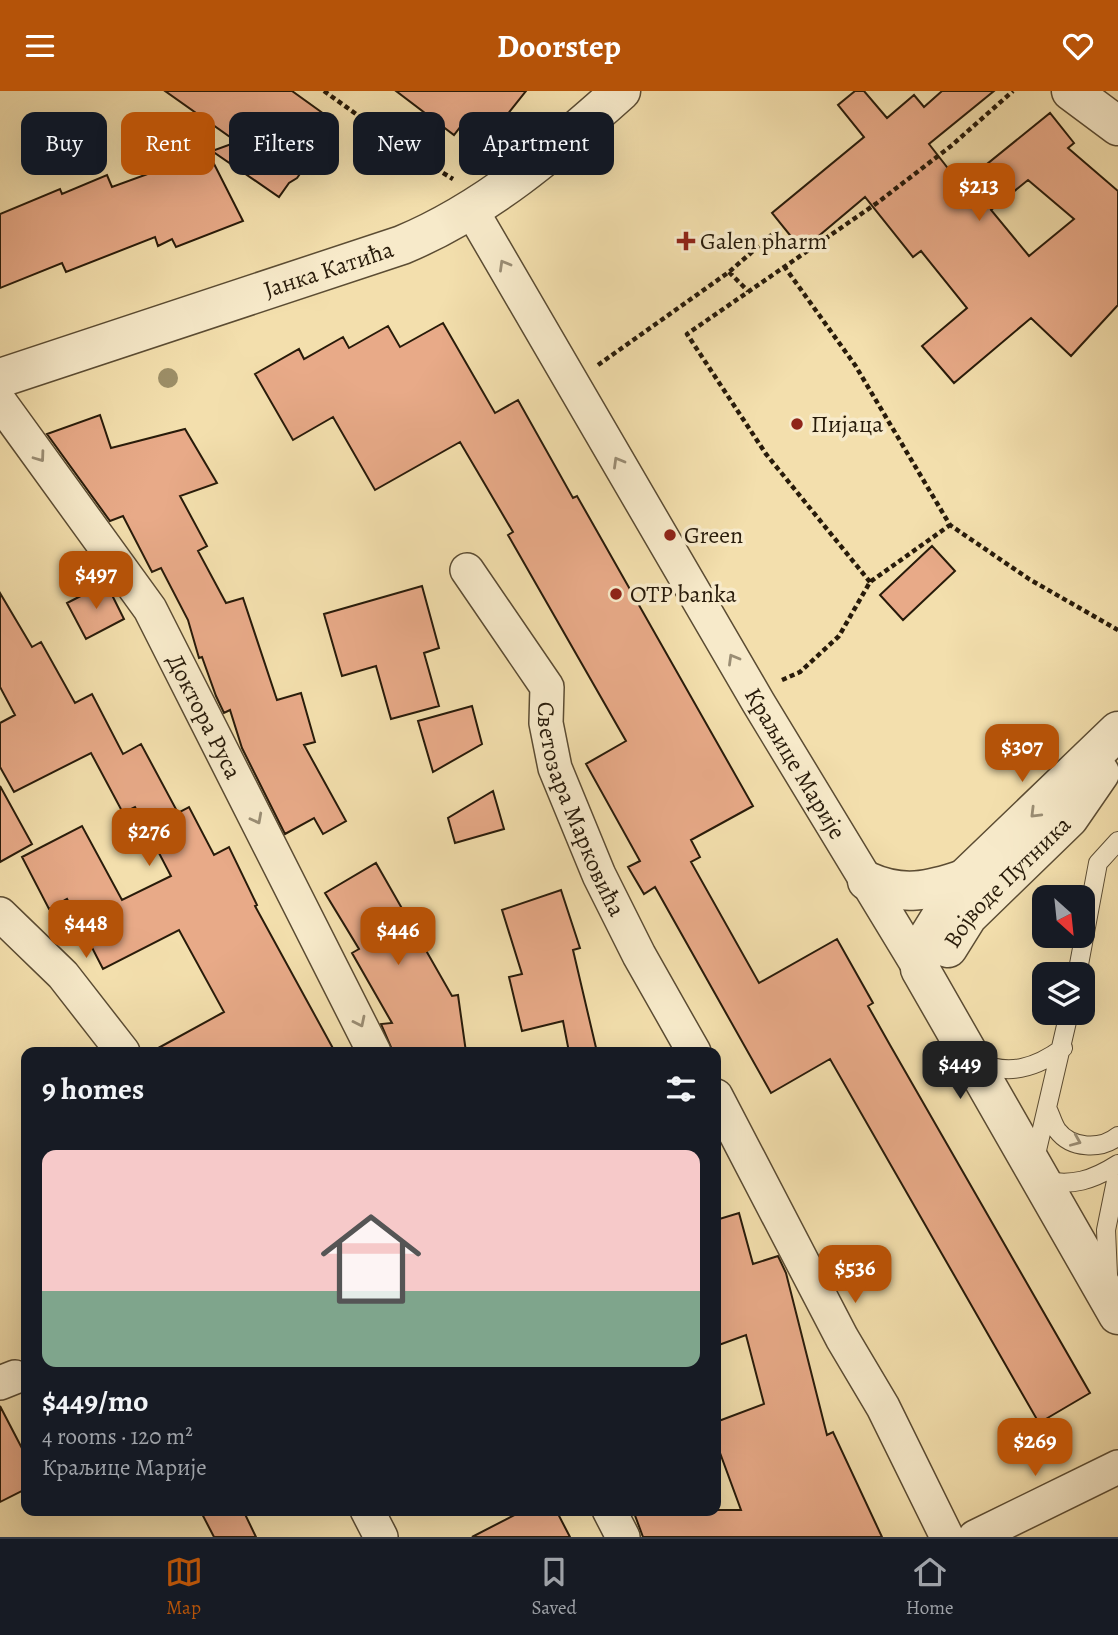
<!DOCTYPE html>
<meta charset="utf-8">
<style>
:root{--surface:#171b24;--page:#242831;--text:#f1f3f6;--muted:#9ea1a6;--line:#363941;--accent:#b45309}
body{margin:0;font-family:Alegreya,serif;background:var(--page);color:var(--text);height:100vh;display:flex;flex-direction:column;font-size:26px;white-space:nowrap}
*{box-sizing:border-box;margin:0}
p{font-size:23px;color:var(--muted)}
.icon{flex:none;width:38px;height:38px;fill:none;stroke:currentColor;stroke-width:2;stroke-linecap:round;stroke-linejoin:round}
.map{position:relative;flex:1;overflow:hidden}
.drawer{position:absolute;left:21px;top:956px;width:700px;height:469px;display:flex;flex-direction:column;background:var(--surface);border-radius:14px;box-shadow:0 7px 28px #0002}
.drawer>*{flex:none}
.top-card{position:absolute;left:21px;top:21px;width:700px;height:63px;display:flex;gap:14px}
.needle{width:46px;rotate:153deg}
.tools{position:absolute;left:1032px;top:794px;display:grid;gap:14px}
.tools a{display:grid;place-items:center;width:63px;height:63px;border-radius:14px;background:var(--surface);box-shadow:0 7px 28px #0002;font-size:35px}
.price{position:absolute;translate:-50% -60px;padding:0 16px;border-radius:14px;background:var(--accent);color:#fff;font-size:23px;line-height:46px;filter:drop-shadow(0 2px 4px #0008)}
.price::after{content:'';position:absolute;left:50%;top:42px;width:21px;height:16px;margin-left:-10px;background:inherit;clip-path:polygon(0 0,100% 0,50% 100%)}
.price.active{background:#222;color:#fff}
ul{padding:0;list-style:none}
li{display:grid;align-content:center;gap:14px;height:371px;padding:0 21px}
li+li{border-top:2px solid var(--line)}
li span{display:grid;place-items:center;height:217px;border-radius:14px;color:#555}
li>.icon{margin-inline-start:auto}
span .icon{width:126px;height:126px;fill:#fffc;stroke-width:1}
li b{font-size:30px}
h2{display:flex;justify-content:space-between;align-items:center;height:84px;padding:0 21px;font-size:30px}
.pill{padding:0 24px;border-radius:14px;background:var(--surface);box-shadow:0 7px 28px #0002;font-size:24px;line-height:63px}
.pill.active{background:var(--accent);color:#fff}
header{display:flex;justify-content:space-between;align-items:center;height:91px;padding:0 21px;background:var(--accent);color:#fff;font-size:32px;font-weight:700}
.dock{display:flex;justify-content:space-around;align-items:center;height:98px;border-top:2px solid var(--line);background:var(--surface);font-size:19px;color:var(--muted)}
.dock a{display:grid;justify-items:center;gap:4px}
.dock .active{color:var(--accent)}
.map>svg:first-child{display:block}
.building{fill:#e8aa88;stroke:#281b0a;stroke-width:2;fill-rule:evenodd}
.lines{fill:none;stroke-linecap:round;stroke-linejoin:round}
.service-casing{stroke:#5b4c33;stroke-width:20}
.minor-casing{stroke:#5b4c33;stroke-width:36}
.tertiary-casing{stroke:#5b4c33;stroke-width:41}
.path{stroke:#281b0a;stroke-width:4.5;stroke-dasharray:5 3.5;stroke-linecap:butt}
.service{stroke:#f7eaca;stroke-width:18}
.minor{stroke:#f7eaca;stroke-width:33}
.tertiary{stroke:#f7eaca;stroke-width:38}
.tree{fill:#9d8f68}
.oneway{stroke:#9a8d74}
.poi-dot{fill:#8f2418;stroke:#f7eaca;stroke-width:2.5}
.labels{text-anchor:middle;stroke-width:7;stroke-linejoin:round;paint-order:stroke}
.poi-label{font-size:24px;fill:#281b0a;stroke:#f7eaca;text-anchor:start}
.street-label{font-size:24px;fill:#281b0a;stroke:#f7eaca}
</style>
<header><svg class="icon" aria-label="menu" viewBox="0 0 24 24"><path d="M4 6h16M4 12h16M4 18h16"/></svg>Doorstep<svg class="icon" aria-label="heart" viewBox="0 0 24 24"><path d="M12 20l-8-8c-3-5 5-10 8-4 3-6 11-1 8 4z"/></svg></header>
<div class="map">
<svg width="1118" height="1446" viewBox="0 0 1118 1446">
<rect width="100%" height="100%" fill="#f3dfad"/>
<filter id="stains"><feTurbulence type="fractalNoise" baseFrequency=".00286" numOctaves="4"/><feColorMatrix values="0 0 0 0 .2 0 0 0 0 .09 0 0 0 0 .02 0 0 0 .5 -.17"/></filter>
<radialGradient id="worn" r=".72"><stop offset=".6" stop-color="#630" stop-opacity="0"/><stop offset="1" stop-color="#630" stop-opacity=".3"/></radialGradient>
<path class="building" d="M165,0H292L324,23L311,42L323,51L297,87L289,92L279,106L212,60L237,51Z
M396,0H526L499,34L491,29L477,47L461,35L454,44Z
M855,0H864L887,27L914,4L924,16L942,0H994L929,53L961,94L1050,22L1074,52L1068,57L1118,100V214L1071,265L1031,227L954,292L922,255L967,217L921,160L913,166L865,106L802,159L772,122L864,46L838,14ZM1028,89L1074,128L1029,165L991,119Z
M208,61L243,130L176,156L172,148L158,155L155,146L66,181L62,172L0,197V123L60,98L62,103L107,84L112,96Z
M443,232L495,322L518,309L573,407L577,405L753,715L691,749L700,766L691,771L759,892L837,848L873,912L868,915L890,954L1090,1302L1039,1332L830,968L771,1002L655,796L644,803L628,776L640,770L586,673L626,650L508,444L513,441L460,351L375,399L333,326L293,349L255,283L299,258L304,268L343,246L349,257L388,235L400,256Z
M100,324L111,357L185,338L217,392L180,405L207,455L198,460L226,512L243,507L277,609L301,602L315,651L304,654L346,730L323,743L314,727L285,743L242,657L230,619L224,622L216,605L202,566L199,567L188,529L161,477L152,481L123,425L110,430L47,343Z
M932,455L955,480L903,529L880,504Z
M106,492L124,528L86,548L67,512Z
M422,495L439,557L424,562L439,615L391,628L376,575L342,585L324,523Z
M0,502L32,556L41,551L75,612L92,603L123,663L141,653L178,722L189,716L214,764L229,756L257,814L255,815L335,961H151L224,921L179,839L103,878L67,808L49,818L22,766L82,735L122,809L171,785L135,716L123,722L91,662L14,701L0,676V632L15,624L0,596Z
M472,615L482,653L433,681L418,630Z
M0,695L32,753L0,771Z
M493,700L504,738L455,752L448,727Z
M376,772L452,905L458,904L466,961H393L381,933L392,932L352,862L359,858L325,802Z
M561,799L580,857L573,859L597,961H569L563,930L522,940L509,886L522,883L502,819Z
M739,1122L753,1173L778,1165L786,1182L827,1344L833,1341L882,1446H643L633,1419H741L716,1351V1331L764,1313L746,1244L716,1255V1129Z
M0,1315L26,1365V1398L0,1411Z
M200,1419H243L256,1446H214Z
M524,1419H556L570,1446H472Z"/>
<g class="lines">
<defs>
<path id="service" d="M1077,884L1098,772L1118,750
M979,971C1009,986 1037,976 1063,957
M1048,1019C1051,1025 1053,1033 1057,1039C1071,1058 1101,1059 1118,1045
M1034,1072L1069,922
M1042,1089C1072,1096 1093,1089 1118,1073
M1108,1184L1106,1139L1118,1080"/>
<g id="minor">
<path id="s1" d="M472,120L758,611L920,878"/>
<path id="s2" d="M0,311L150,518L374,961"/>
<path id="s3" d="M467,479L547,596L546,632L555,677L599,784L639,864L694,961"/>
<path d="M0,823L63,884L123,961"/>
<path d="M716,1005L842,1247L883,1316L947,1446"/>
<path d="M0,1292L15,1286"/>
<path d="M367,1419L381,1446"/>
<path d="M609,1419L623,1446"/>
<path d="M975,1446L1118,1376"/>
</g>
<g id="tertiary">
<path d="M1071,0L1118,35"/>
<path id="s4" d="M0,287L402,154C486,119 554,60 621,0"/>
<path d="M1118,640L964,788L927,848L920,878L1118,1224"/>
<path d="M867,790C902,806 929,800 964,788"/>
<path id="s5" d="M948,857L968,825L1069,727L1100,682"/>
</g>
</defs>
<use href="#service" class="service-casing"/>
<use href="#minor" class="minor-casing"/>
<use href="#tertiary" class="tertiary-casing"/>
<path class="path" d="M324,0L409,61L453,88
M784,175L855,274L950,434L1029,488L1118,539
M729,181L748,200
M598,274L729,181L776,140
M870,491L766,363L687,243L877,112L951,55L1013,0
M782,589L800,581L839,545L870,491L950,434"/>
<use href="#service" class="service"/>
<use href="#minor" class="minor"/>
<use href="#tertiary" class="tertiary"/>
</g>
<circle class="tree" cx="168" cy="287" r="10"/>
<defs><path id="oneway-chevron" d="M-2-3.5L2.5 0L-2 3.5" fill="none" stroke-width="1.6" stroke-linecap="round" stroke-linejoin="round" transform="scale(1.75)"/></defs>
<g class="oneway">
<use href="#oneway-chevron" transform="translate(504 174) rotate(-120)"/>
<use href="#oneway-chevron" transform="translate(40 366) rotate(54)"/>
<use href="#oneway-chevron" transform="translate(618 371) rotate(-120)"/>
<use href="#oneway-chevron" transform="translate(733 568) rotate(-120)"/>
<use href="#oneway-chevron" transform="translate(1035 722) rotate(135)"/>
<use href="#oneway-chevron" transform="translate(257 728) rotate(62)"/>
<use href="#oneway-chevron" transform="translate(360 931) rotate(64)"/>
<use href="#oneway-chevron" transform="translate(1076 1050) rotate(23)"/>
</g>
<g class="poi-dot">
<path d="M682.5 139.5h7v7h7v7h-7v7h-7v-7h-7v-7h7z"/>
<circle cx="797" cy="333" r="7"/>
<circle cx="670" cy="444" r="7"/>
<circle cx="616" cy="503" r="7"/>
</g>
<g class="labels">
<g class="poi-label">
<text x="700" y="158">Galen pharm</text>
<text x="811" y="341">Пијаца</text>
<text x="684" y="452">Green</text>
<text x="630" y="511">OTP banka</text>
</g>
<g class="street-label">
<text dy="8" stroke="none"><textPath href="#s4" startOffset="346">Јанка Катића</textPath></text>
<text dy="8" stroke="none"><textPath href="#s2" startOffset="376">Доктора Руса</textPath></text>
<text dy="8" stroke="none"><textPath href="#s1" startOffset="640">Краљице Марије</textPath></text>
<text dy="8" stroke="none"><textPath href="#s3" startOffset="270">Светозара Марковића</textPath></text>
<text dy="8" stroke="none"><textPath href="#s5" startOffset="89">Војводе Путника</textPath></text>
</g>
</g>
<rect width="100%" height="100%" filter="url(#stains)"/>
<rect width="100%" height="100%" fill="url(#worn)"/>
</svg>
<div class="tools">
<a><svg class="needle" viewBox="-14 -14 28 28"><path d="M0-13l5 13h-10z" fill="#e53935"/><path d="M0 13l5-13h-10z" fill="#9ea1a6"/></svg></a>
<a><svg class="icon" aria-label="layers" viewBox="0 0 24 24"><path d="M12 4l9 5-9 5-9-5zM3 14l9 5 9-5"/></svg></a>
</div>
<b class="price" style="left:979px;top:132px">$213</b>
<b class="price" style="left:96px;top:520px">$497</b>
<b class="price" style="left:1022px;top:693px">$307</b>
<b class="price" style="left:149px;top:777px">$276</b>
<b class="price" style="left:86px;top:869px">$448</b>
<b class="price" style="left:398px;top:876px">$446</b>
<b class="price active" style="left:960px;top:1010px">$449</b>
<b class="price" style="left:855px;top:1214px">$536</b>
<b class="price" style="left:1035px;top:1387px">$269</b>
<div class="top-card">
<a class="pill">Buy</a>
<a class="pill active">Rent</a>
<a class="pill">Filters</a>
<a class="pill">New</a>
<a class="pill">Apartment</a>
</div>
<section class="drawer">
<h2>9 homes<svg class="icon" aria-label="filters" viewBox="0 0 24 24"><path d="M4 7h16M4 17h16"/><circle cx="9" cy="7" r="2"/><circle cx="15" cy="17" r="2"/></svg></h2>
<ul>
<li><span style="background:linear-gradient(#f6c9c9 65%,#7fa58c 0)"><svg class="icon" aria-label="home" viewBox="0 0 24 24"><path d="M3 11l9-7 9 7M6 9v11h12V9"/></svg></span><div><b>$449/mo</b><p>4 rooms · 120 m²</p><p>Краљице Марије</p></div></li>
</ul>
</section>
</div>
<nav class="dock">
<a class="active"><svg class="icon" aria-label="map" viewBox="0 0 24 24"><path d="M3 6l6-2 6 2 6-2v14l-6 2-6-2-6 2zM9 4v14M15 6v14"/></svg>Map</a>
<a><svg class="icon" aria-label="saved" viewBox="0 0 24 24"><path d="M7 4h10v16l-5-4-5 4z"/></svg>Saved</a>
<a><svg class="icon" aria-label="home" viewBox="0 0 24 24"><path d="M3 11l9-7 9 7M6 9v11h12V9"/></svg>Home</a>
</nav>
